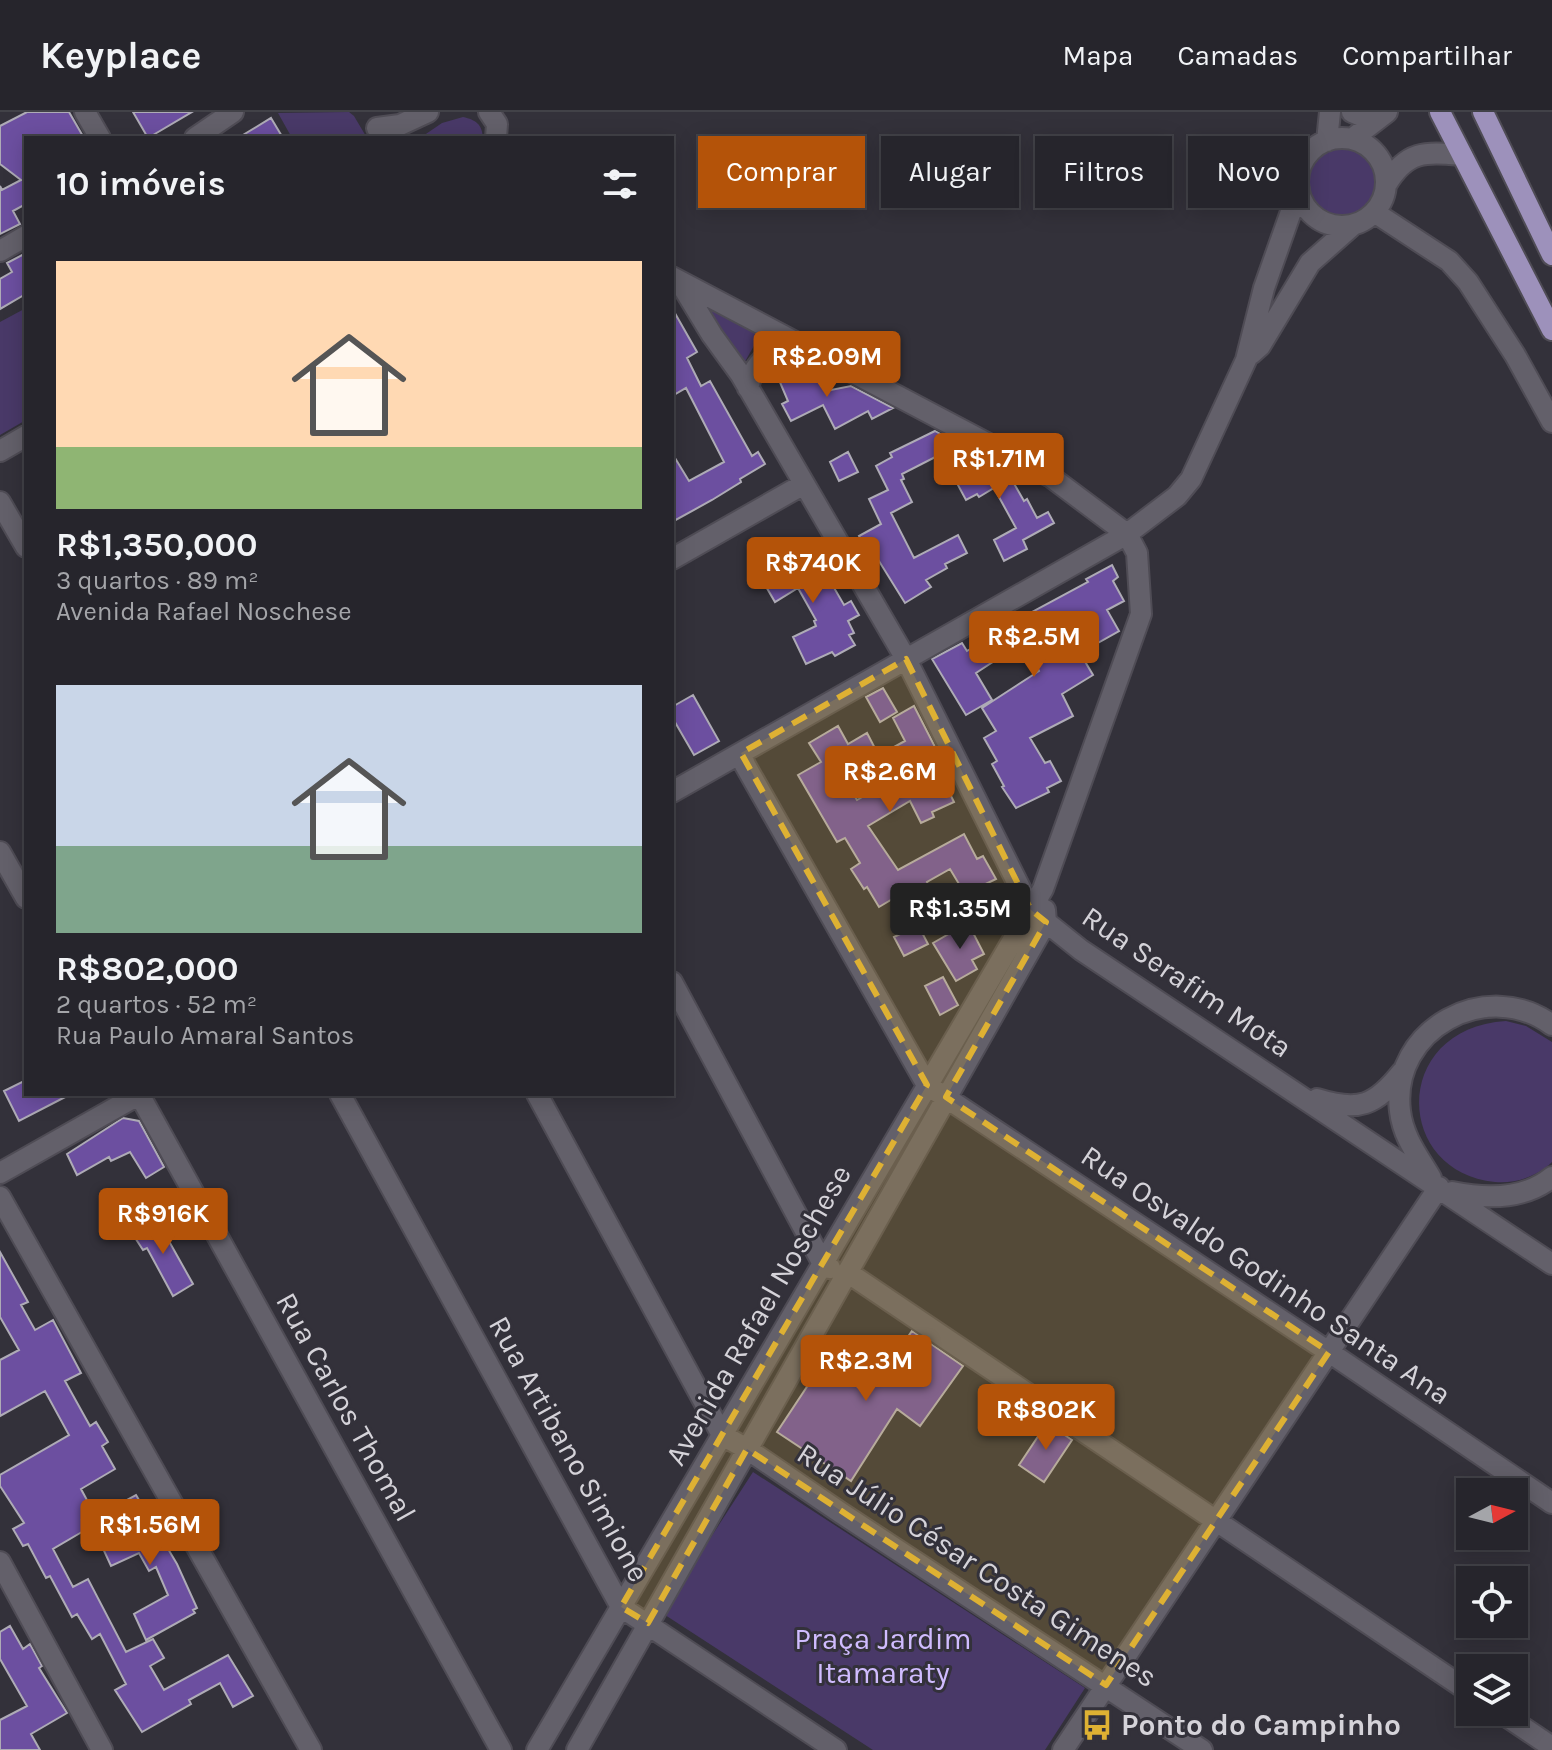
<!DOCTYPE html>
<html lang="pt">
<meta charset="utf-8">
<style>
:root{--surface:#26252c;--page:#2e2d34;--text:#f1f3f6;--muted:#a4a5a9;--line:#424248;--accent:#b45309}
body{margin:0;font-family:Karla,sans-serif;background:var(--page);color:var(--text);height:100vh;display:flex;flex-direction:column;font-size:30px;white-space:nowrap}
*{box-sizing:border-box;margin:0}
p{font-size:26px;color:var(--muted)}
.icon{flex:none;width:44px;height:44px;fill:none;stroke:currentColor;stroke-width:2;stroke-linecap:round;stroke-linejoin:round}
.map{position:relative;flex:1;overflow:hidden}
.side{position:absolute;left:24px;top:24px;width:650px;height:960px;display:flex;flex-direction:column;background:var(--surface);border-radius:0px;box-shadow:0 4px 20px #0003,0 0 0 2px var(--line)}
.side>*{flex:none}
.guide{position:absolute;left:698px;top:24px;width:734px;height:72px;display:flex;gap:16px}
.needle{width:52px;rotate:83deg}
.buttons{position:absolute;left:1456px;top:1366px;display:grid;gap:16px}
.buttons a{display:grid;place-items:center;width:72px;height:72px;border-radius:0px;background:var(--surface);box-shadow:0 4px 20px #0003,0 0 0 2px var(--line);font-size:40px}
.price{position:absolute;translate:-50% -68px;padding:0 18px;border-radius:8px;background:var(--accent);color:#fff;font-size:26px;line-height:52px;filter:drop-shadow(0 2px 4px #0008)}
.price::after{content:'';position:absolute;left:50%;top:48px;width:24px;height:18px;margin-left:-12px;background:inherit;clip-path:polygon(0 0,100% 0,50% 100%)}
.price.current{background:#222;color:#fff}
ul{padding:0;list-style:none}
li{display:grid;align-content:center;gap:16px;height:424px;padding:0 32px}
li span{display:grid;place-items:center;height:248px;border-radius:0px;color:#555}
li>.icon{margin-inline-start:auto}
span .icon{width:144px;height:144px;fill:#fffc;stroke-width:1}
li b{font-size:34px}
h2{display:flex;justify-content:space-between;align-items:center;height:96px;padding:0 32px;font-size:34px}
.pill{padding:0 28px;border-radius:0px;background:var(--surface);box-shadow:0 4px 20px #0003,0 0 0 2px var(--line);font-size:28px;line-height:72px}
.pill.current{background:var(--accent);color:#fff}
header{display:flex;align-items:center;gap:48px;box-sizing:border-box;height:112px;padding:0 40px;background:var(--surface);border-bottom:2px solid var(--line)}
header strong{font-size:38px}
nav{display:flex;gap:44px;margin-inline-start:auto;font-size:28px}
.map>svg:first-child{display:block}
.green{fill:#493968}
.building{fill:#6c4fa0;stroke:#aeabb6;stroke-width:2}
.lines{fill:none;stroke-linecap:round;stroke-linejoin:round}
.minor-casing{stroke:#4f4c55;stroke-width:24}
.major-casing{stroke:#4f4c55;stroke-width:24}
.minor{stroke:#63606a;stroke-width:20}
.major{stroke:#9d91bb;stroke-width:20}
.marked{fill:#deb133;fill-opacity:0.2;stroke:#deb133;stroke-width:6;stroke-dasharray:16 10;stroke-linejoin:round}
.labels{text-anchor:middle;stroke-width:6;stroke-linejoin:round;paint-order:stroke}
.street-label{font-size:30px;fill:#d5d3d9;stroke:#33313a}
.park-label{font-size:30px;fill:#d0bcff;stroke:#33313a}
.poi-label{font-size:30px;font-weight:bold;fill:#d5d3d9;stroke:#33313a;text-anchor:start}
</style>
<header>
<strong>Keyplace</strong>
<nav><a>Mapa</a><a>Camadas</a><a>Compartilhar</a></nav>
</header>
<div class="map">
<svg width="1552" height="1638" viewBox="0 0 1552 1638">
<rect width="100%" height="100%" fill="#33313a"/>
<path class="green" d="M349,0L354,4L367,26H292L278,1Z
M463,5C476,8 482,12 483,26H420L442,11Z
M1306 70a36 36 0 1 1 72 0a36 36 0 1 1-72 0Z
M702,194L763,218L743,253Z
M26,196V308L0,323V210Z
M1506,909L1526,914L1552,930V1050C1538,1064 1515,1072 1495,1070C1393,1060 1391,916 1506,909Z
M753,1360L1085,1576L1045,1638H873L662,1501Z"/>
<path class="building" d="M27,0H69L84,26H26V92L13,99L20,112L0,122V74L2,78L21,68L0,52V14Z
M133,0H192L148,26Z
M271,6L283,26H238Z
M26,141V186L24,183L0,197V167L12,160L7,151Z
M672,196L697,240L687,246L701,274L710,269L752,344L758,340L765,352L740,367L741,370L712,388L672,410V341L689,369L724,350L686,276L672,284Z
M810,253L831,278L851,274L893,296L872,307L868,299L835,317L823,293L791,309L782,292L788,289L779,268Z
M935,319L944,324L951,337L902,362L904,367L901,368L912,390L891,401L914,446L958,423L967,441L945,452L947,456L926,468L931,475L905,491L874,441L869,444L859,424L881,412L869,387L888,378L876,354L892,345L890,341Z
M967,337L979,360L990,354L994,362L1005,356L1024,389L1027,387L1037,406L1048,400L1054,411L1023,428L1027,437L1004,449L994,428L1016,416L994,376L979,385L977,382L966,388L945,349Z
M848,340L858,360L839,369L830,350Z
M811,436L844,493L851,489L859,503L848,509L854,521L849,523L855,533L835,544L832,540L806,552L793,525L816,514L814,509L816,508L798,476L775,490L758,461L779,448L781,452Z
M1112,453L1118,465L1113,469L1124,489L1107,498L1119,519L1080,541L1093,563L1062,582L1073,604L1030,626L1045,651L1050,649L1061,669L1047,676L1049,680L1016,696L1002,675L1004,674L992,652L997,649L984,626L996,619L982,596L1039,559L1026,535L1001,549L999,546L976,561L992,588L966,603L932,547L962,531L967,539L1030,501L1088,470L1086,467Z
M883,576L897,600L880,610L866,585Z
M693,583L719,629L694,643L672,605V595Z
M914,594L935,635L932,637L936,644L932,646L954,690L932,700L934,705L921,711L910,689L868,714L898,758L964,722L977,747L983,744L996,767L965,782L950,757L927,770L938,795L917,805L906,779L879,795L867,775L864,777L851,757L860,751L845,726L837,730L798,663L821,650L809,631L838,614L848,632L867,621L879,644L842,664L857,688L907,660L894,635L905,629L893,606Z
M968,811L984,842L972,848L977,857L956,869L933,831Z
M918,813L928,832L904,844L894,825Z
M943,865L958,893L940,903L925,874Z
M26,968V982H71L19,1009L4,979Z
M123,1006L139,1009L164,1055L146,1066L130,1040L111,1049L109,1045L77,1063L67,1042Z
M156,1106L193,1172L173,1184L147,1136L143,1138L132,1121Z
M0,1140L28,1190L21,1193L35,1218L53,1208L81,1261L65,1269L90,1314L96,1310L108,1330L102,1334L115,1357L81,1377L94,1401L82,1408L87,1417L53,1437L73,1475L88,1467L126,1540L153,1527L164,1546L150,1554L164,1578L228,1543L253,1584L233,1595L220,1571L189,1588L191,1592L142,1620L115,1578L126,1572L100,1522L92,1527L77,1502L72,1505L50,1464L46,1466L28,1432L23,1434L13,1417L24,1411L0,1374V1363L69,1323L45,1279L0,1304V1248L19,1238L0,1205Z
M912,1219L963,1254L920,1314L897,1297L851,1369L777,1320L824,1249L821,1248L833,1228L852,1240L839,1262L868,1282Z
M1047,1311L1072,1328L1044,1370L1019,1353Z
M136,1383L177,1452L197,1496L193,1498L195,1501L146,1528L134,1502L168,1483L156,1455L149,1459L139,1441L111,1454L100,1430L125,1416L114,1395Z
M10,1514L23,1537L30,1532L42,1554L39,1556L67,1601L31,1622L40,1638H0V1608L27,1594L0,1547V1520Z"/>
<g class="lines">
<defs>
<path id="minor" d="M85,0L100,26
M489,0L497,12L496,26
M1352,0L1366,6L1379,5
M377,16L400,13L428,0
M195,26L233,0
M1298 70a44 44 0 1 1 88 0a44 44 0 1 1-88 0Z
M1352,27L1387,0
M1327,29L1330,0
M1386,73C1407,38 1425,40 1462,43
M1374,100L1449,149L1468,170L1515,243L1552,310
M0,139L26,124
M681,172L712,223L741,263L906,547L1031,798L1081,838L1552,1152
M1251,242L1260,234L1310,151L1353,113
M748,276C753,252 770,238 793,231
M0,339L26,324
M0,390L26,435
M672,447L804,372
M741,641L745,653L927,973L1329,1240L1552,1391
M672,680L1127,422L1177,384L1191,367L1246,248L1264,176L1299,77
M0,740L26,786
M672,870L823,1152L830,1156
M139,982L501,1638
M340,982L621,1495L836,1638
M537,982L722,1323L747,1337L841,1401L1202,1638
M1317,987C1359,1000 1375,994 1402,960
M0,1061L140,982
M1431,1066C1418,1044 1403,1025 1400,999C1390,917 1487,865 1552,913
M1452,1080C1486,1087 1524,1088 1552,1065
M0,1085L311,1638
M847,1160L1470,1580
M0,1450L102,1638
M1500,1600L1552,1635
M537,1638L1043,777L1141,502L1137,441L1127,422L1051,365L672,165
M577,1638L1046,810L1045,798
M1063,1638L1439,1075"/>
<path id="major" d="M1440,0L1552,218
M1483,0L1552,143"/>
</defs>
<use href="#minor" class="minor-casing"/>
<use href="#major" class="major-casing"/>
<use href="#minor" class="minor"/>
<use href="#major" class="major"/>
</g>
<path class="marked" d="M906,547L1031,798L1046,810L946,985L1329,1240L1106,1573L747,1337L648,1511L621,1495L927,973L741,641Z"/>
<defs>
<symbol id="bus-bare" viewBox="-9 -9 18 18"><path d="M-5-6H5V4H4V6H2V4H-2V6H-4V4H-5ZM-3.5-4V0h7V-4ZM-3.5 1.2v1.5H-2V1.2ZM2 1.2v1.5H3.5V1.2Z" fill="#deb133" stroke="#33313a" stroke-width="2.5" paint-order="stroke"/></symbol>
</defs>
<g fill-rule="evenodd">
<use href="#bus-bare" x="1075" y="1591" width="44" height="44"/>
</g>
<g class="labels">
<g class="street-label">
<text transform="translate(1187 870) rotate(34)" y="10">Rua Serafim Mota</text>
<text transform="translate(1266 1163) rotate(34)" y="10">Rua Osvaldo Godinho Santa Ana</text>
<text transform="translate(758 1203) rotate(-60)" y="10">Avenida Rafael Noschese</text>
<text transform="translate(346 1295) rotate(61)" y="10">Rua Carlos Thomal</text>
<text transform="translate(569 1337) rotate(61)" y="10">Rua Artibano Simione</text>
<text transform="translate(977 1453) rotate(33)" y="10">Rua Júlio César Costa Gimenes</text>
</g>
<g class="park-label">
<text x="883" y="1537">Praça Jardim<tspan x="883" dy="34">Itamaraty</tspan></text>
</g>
<g class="poi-label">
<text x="1121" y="1623">Ponto do Campinho</text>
</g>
</g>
</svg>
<div class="buttons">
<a><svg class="needle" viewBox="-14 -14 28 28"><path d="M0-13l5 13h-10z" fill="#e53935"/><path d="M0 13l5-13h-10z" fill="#a4a5a9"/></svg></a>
<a><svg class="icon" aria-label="locate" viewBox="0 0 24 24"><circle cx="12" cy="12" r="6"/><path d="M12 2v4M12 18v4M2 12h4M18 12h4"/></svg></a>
<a><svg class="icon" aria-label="layers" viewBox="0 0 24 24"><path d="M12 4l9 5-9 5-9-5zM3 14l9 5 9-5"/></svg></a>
</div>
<b class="price" style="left:827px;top:287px">R$2.09M</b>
<b class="price" style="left:999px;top:389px">R$1.71M</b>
<b class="price" style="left:813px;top:493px">R$740K</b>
<b class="price" style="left:1034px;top:567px">R$2.5M</b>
<b class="price" style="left:890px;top:702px">R$2.6M</b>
<b class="price current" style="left:960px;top:839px">R$1.35M</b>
<b class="price" style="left:163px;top:1144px">R$916K</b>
<b class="price" style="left:866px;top:1291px">R$2.3M</b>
<b class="price" style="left:1046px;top:1340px">R$802K</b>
<b class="price" style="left:150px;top:1455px">R$1.56M</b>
<div class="guide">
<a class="pill current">Comprar</a>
<a class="pill">Alugar</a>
<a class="pill">Filtros</a>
<a class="pill">Novo</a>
</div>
<section class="side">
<h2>10 imóveis<svg class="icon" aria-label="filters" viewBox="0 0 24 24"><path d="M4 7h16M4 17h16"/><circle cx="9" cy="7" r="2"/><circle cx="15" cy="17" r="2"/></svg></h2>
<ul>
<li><span style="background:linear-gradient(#ffd9b3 75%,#8fb573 0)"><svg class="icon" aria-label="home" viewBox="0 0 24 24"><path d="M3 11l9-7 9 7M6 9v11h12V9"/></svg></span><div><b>R$1,350,000</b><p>3 quartos · 89 m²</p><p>Avenida Rafael Noschese</p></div></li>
<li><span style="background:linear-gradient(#c9d6e8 65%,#7fa58c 0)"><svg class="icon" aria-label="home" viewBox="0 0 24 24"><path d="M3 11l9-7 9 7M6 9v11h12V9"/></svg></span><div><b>R$802,000</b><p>2 quartos · 52 m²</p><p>Rua Paulo Amaral Santos</p></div></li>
</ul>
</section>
</div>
